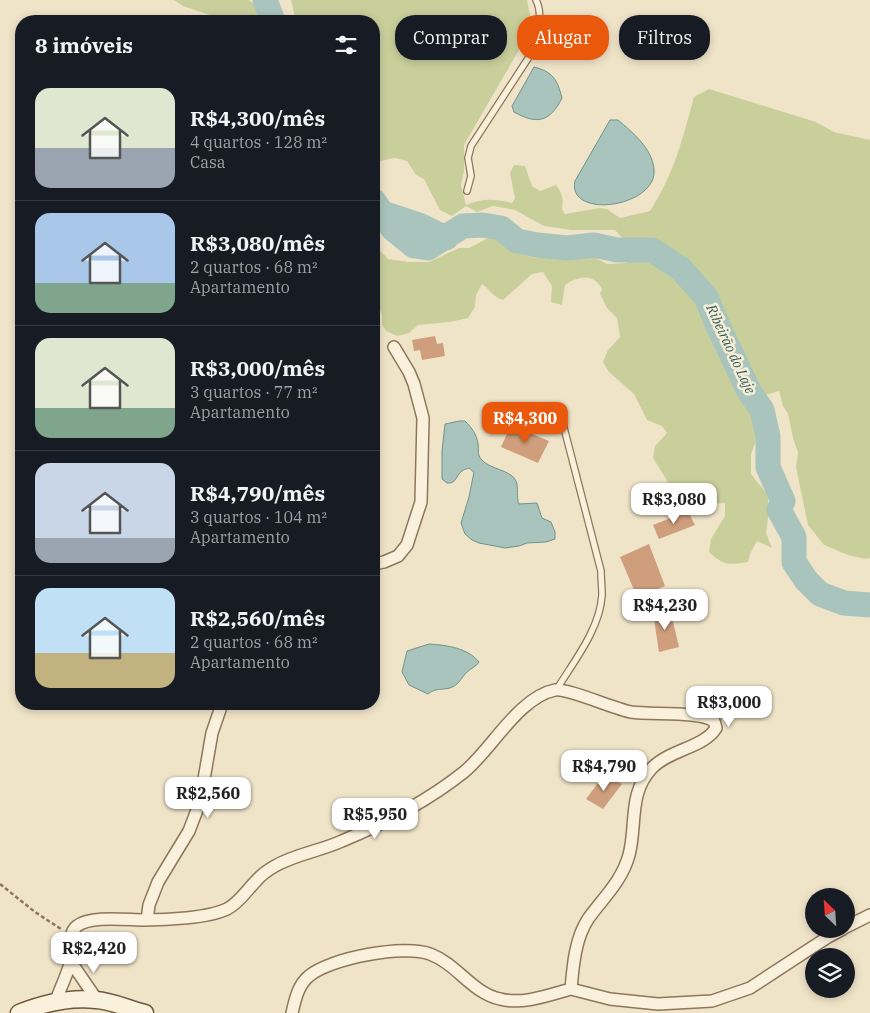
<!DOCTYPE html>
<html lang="pt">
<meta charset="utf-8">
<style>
:root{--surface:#171b24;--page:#242831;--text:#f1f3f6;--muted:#9ea1a6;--line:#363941;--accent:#ea580c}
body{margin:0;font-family:"IBM Plex Serif",serif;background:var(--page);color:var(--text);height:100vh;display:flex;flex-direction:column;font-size:19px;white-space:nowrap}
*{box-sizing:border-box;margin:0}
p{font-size:16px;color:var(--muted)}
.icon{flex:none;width:28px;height:28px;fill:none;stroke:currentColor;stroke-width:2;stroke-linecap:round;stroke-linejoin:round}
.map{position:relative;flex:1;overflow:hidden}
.panel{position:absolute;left:15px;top:15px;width:365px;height:695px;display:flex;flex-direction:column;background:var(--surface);border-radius:20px;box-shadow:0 2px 8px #0003}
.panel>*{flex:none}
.top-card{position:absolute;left:395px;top:15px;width:400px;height:45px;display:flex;gap:10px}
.needle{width:32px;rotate:335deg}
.controls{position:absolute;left:805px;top:888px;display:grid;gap:10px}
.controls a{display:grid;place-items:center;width:50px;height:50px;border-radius:50%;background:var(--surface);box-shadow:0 2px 8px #0003;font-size:25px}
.price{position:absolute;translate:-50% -42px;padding:0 11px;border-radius:10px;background:#fff;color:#222;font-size:16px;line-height:32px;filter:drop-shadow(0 1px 2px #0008)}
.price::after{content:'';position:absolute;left:50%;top:30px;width:15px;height:11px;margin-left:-8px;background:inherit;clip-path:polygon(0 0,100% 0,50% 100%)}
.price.selected{background:var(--accent);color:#fff}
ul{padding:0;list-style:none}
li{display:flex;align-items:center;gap:15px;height:125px;padding:0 20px}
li+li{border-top:1px solid var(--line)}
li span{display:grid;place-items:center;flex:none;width:140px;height:100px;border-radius:15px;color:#555}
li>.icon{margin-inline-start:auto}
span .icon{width:60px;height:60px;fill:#fffc;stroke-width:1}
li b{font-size:21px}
h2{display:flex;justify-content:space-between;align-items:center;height:60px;padding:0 20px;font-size:21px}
.chip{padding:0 18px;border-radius:20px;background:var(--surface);box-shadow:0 2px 8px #0003;font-size:18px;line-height:45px}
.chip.selected{background:var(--accent);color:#fff}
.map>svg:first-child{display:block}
.green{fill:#c9cf9b}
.water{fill:#a9c4bc;stroke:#6f938a}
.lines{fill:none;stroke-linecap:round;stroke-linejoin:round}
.river{stroke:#a9c4bc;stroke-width:25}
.building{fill:#cf9f7d}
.lane-casing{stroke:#8d765c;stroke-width:8}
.street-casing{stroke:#8d765c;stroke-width:14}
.secondary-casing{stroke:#6f573f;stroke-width:19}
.path{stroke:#8d765c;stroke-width:2.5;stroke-dasharray:4 2.5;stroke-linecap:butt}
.lane{stroke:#faf1dc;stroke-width:5.5}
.street{stroke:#faf1dc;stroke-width:11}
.secondary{stroke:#faf1dc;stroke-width:16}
.labels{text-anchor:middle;stroke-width:5;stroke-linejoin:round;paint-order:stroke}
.water-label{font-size:14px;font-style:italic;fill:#2f5d5a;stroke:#f7eed8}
</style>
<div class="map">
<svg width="870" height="1013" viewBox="0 0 870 1013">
<rect width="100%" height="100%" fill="#f0e4c8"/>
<path class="green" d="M174,0H249C256,5 263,12 264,21H232L224,18L213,16L183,6Z
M291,0H527L531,21L526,38L464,145V171L461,185L466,205C483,198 494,199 512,203L515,198L510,173L514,165L525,166L532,186L540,191L556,185C562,194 564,198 562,209L565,214L600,208L607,209L620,218L650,211C675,172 682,140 694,97L709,89L816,122L834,132L870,140V558L865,559L848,555L824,545L808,525L796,467L798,453L793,438L788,414L783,406L779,391L745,401L754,417L758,436L751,454V474L768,495L769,511L766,533L772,548L757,541L750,554L748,562C729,565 724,566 709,552L711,539L725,516V503L692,505L689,495L673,490L653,458L655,446L667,433L662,426L647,420L634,394L609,372L603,362L608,350L620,337L617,318L607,308L600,294L602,289C593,273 579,276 565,285L562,305L551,302L552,286L543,272L532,274L503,300C493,297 490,290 482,284L476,295L475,307L468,318L450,322L418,325L409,333L397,336L386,331L382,324V314L378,306L374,301V244L388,259L409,262H429L459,248H469L494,235L502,236L519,254L536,258L546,253L561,256L590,255L607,264L627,263L633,255L630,246L615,230H571L544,226L515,210L493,206L477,212L466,206L452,216L440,210L424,179L416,175L407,161L395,158L380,161L374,152V21H296Z"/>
<path class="water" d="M534,67C553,72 557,79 562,98C550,122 537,125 514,112L512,106Z
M610,120H618C632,132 652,148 654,169C658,200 595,216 578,196C574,191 574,186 575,181Z
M459,421H465C472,428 477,435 478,444C479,450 477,454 481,459C488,469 512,470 516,481C519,488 516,497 519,504L537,503L542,518L551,522L555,532V539L546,542L527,543L519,546L505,548L479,543L472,540L465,534L461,523L469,497L474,472L469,468C467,469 464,469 462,471C455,476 457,484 447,483L442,479V451L445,424Z
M429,644C446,645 468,648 479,662C476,667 471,668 467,672C461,678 459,685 450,688C442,690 435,688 428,694L409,685L402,672L407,651Z"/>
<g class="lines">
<path class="river" d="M265,0L273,21
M374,201L393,229L414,246L428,248L463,226L483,225L501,228L517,241L537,245L567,248L594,245L617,250H652L681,269L706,297L718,326L749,391L762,410L768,436V467L783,501L779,510L794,537V562L806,580L820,594L844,603L870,605
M383,213L419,225L446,238"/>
</g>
<path class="building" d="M435,336L437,344L443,343L445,356L422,360L420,350L414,351L412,340Z
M511,425L549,441L538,463L501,447Z
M688,511L695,525L659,539L653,525Z
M649,544L665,586L637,597L620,557Z
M670,609L679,647L659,652L653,613Z
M604,775L622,784L603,809L586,799Z"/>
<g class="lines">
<defs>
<path id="lane" d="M467,191L471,176L468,158L471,146L529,57C535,40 545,18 536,0
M557,689C574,661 600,629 602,595C602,587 601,579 601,571L563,424"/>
<path id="street" d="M374,564L384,562L398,556L407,545L421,502L423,418L414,384L409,372L394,347
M147,920L149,905L158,882L189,831L200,802L212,733L222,704
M846,927L870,915
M71,962L97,1000
M571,989L610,999L658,1004L712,1001L750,988L828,937L843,929
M56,1001C60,988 67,976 70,963C74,951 66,935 77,926C90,915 128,920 144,920C166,920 208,918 227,909C239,903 247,890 256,881C261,875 268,870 275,866C296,854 320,851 342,841C383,824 429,800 464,772C491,750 519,697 555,690C567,688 615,709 631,712C651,715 700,711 714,721L716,728C705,747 669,750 652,768C628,793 637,825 629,855C622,881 603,898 588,919C575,939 573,966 571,989C549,995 523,1005 500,999C472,993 457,964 430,954C405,944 330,958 309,976C298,985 295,1000 292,1013"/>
<path id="secondary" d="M19,1013C44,1003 69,997 96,1000C112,1001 129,1009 145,1013"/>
</defs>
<use href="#lane" class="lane-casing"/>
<use href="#street" class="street-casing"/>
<use href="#secondary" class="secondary-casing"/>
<path class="path" d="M0,884L35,912L61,929"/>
<use href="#lane" class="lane"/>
<use href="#street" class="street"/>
<use href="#secondary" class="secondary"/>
</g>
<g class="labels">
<g class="water-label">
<text transform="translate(731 349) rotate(65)" y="5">Ribeirão do Laje</text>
</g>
</g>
</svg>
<div class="controls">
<a><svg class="needle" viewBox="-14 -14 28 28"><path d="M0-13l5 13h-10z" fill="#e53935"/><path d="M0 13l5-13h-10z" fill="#9ea1a6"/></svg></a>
<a><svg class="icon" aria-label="layers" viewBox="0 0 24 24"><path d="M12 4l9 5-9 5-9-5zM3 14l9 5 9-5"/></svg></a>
</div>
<b class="price selected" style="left:525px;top:444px">R$4,300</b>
<b class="price" style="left:674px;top:525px">R$3,080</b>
<b class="price" style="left:665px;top:631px">R$4,230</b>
<b class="price" style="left:729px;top:728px">R$3,000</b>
<b class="price" style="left:604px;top:792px">R$4,790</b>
<b class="price" style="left:208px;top:819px">R$2,560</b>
<b class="price" style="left:375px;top:840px">R$5,950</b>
<b class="price" style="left:94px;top:974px">R$2,420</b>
<div class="top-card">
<a class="chip">Comprar</a>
<a class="chip selected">Alugar</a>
<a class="chip">Filtros</a>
</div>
<section class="panel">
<h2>8 imóveis<svg class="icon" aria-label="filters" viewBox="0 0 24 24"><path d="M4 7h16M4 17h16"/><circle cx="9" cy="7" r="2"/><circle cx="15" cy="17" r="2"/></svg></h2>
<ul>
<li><span style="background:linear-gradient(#dfe7d0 60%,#9aa5b1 0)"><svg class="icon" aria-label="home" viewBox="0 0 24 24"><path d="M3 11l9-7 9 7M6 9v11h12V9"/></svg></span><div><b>R$4,300/mês</b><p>4 quartos · 128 m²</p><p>Casa</p></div></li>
<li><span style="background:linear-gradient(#a9c7e8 70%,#7fa58c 0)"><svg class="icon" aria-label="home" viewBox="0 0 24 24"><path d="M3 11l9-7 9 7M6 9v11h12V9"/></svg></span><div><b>R$3,080/mês</b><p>2 quartos · 68 m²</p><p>Apartamento</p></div></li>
<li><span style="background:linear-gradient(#dfe7d0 70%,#7fa58c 0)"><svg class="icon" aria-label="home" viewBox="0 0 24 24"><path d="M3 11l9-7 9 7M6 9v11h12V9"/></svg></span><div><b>R$3,000/mês</b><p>3 quartos · 77 m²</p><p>Apartamento</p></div></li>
<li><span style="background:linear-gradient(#c9d6e8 75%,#9aa5b1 0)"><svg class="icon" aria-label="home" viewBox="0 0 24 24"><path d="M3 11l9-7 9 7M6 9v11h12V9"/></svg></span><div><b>R$4,790/mês</b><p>3 quartos · 104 m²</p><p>Apartamento</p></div></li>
<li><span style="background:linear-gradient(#bfe0f5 65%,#c2b280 0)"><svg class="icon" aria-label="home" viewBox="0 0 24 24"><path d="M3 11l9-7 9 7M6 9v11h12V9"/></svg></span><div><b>R$2,560/mês</b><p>2 quartos · 68 m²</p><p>Apartamento</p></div></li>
</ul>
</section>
</div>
